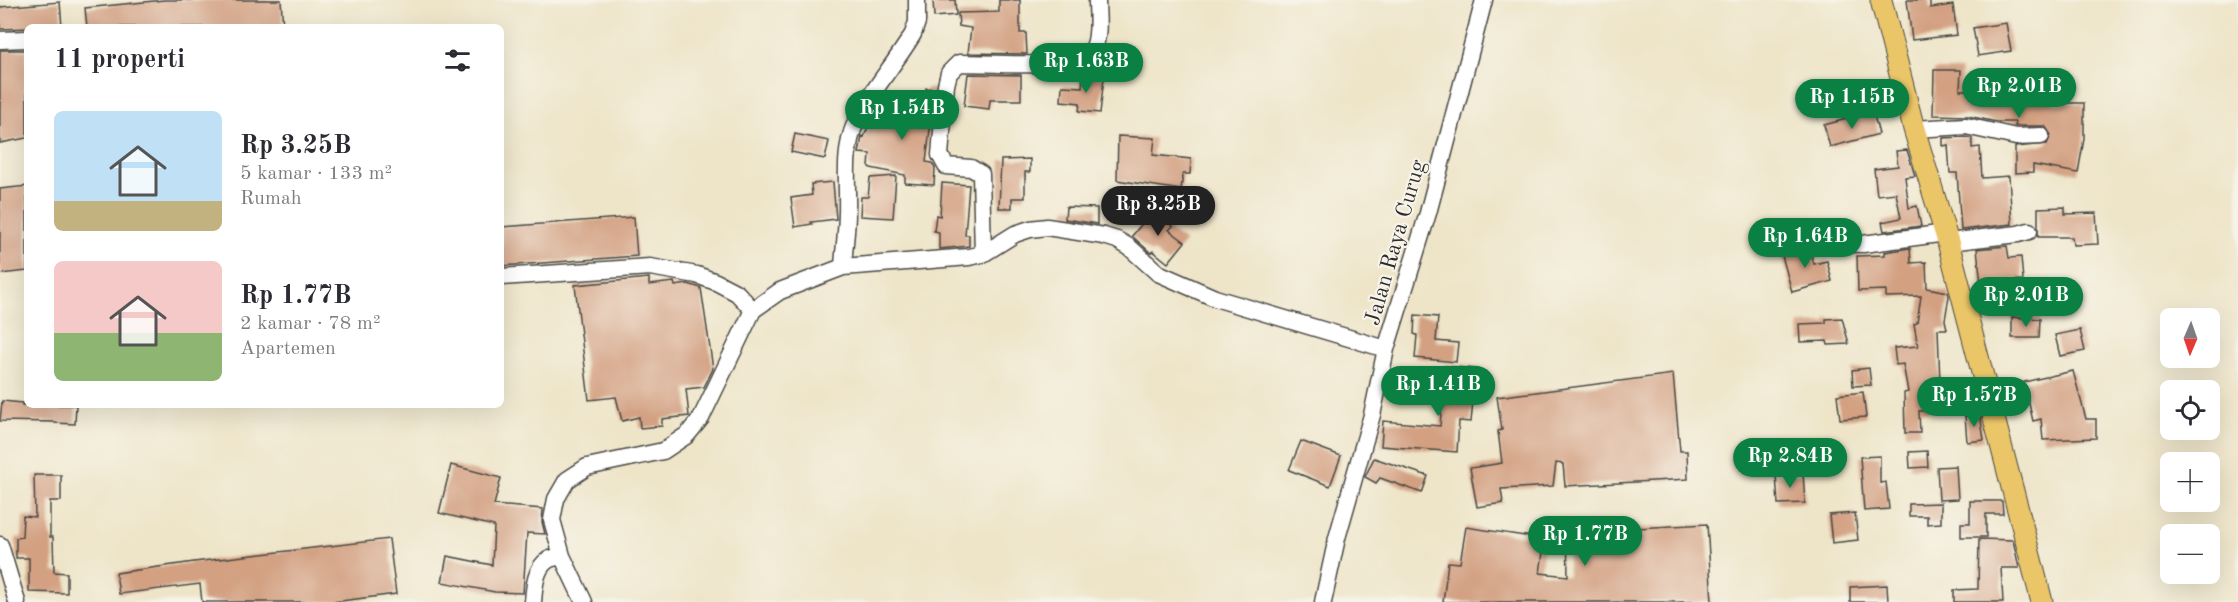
<!DOCTYPE html>
<html lang="id">
<meta charset="utf-8">
<style>
:root{--surface:#fff;--page:#f7f7f7;--text:#2b2b33;--muted:#7c7c81;--accent:#0b8043}
body{margin:0;font-family:"Old Standard TT",serif;background:var(--page);color:var(--text);height:100vh;display:flex;flex-direction:column;font-size:22px;white-space:nowrap}
*{box-sizing:border-box;margin:0}
p{font-size:20px;color:var(--muted)}
.icon{flex:none;width:33px;height:33px;fill:none;stroke:currentColor;stroke-width:2;stroke-linecap:round;stroke-linejoin:round}
.map{position:relative;flex:1;overflow:hidden}
.details{position:absolute;left:24px;top:24px;width:480px;height:384px;display:flex;flex-direction:column;background:var(--surface);border-radius:9px;box-shadow:0 6px 24px #0002}
.details>*{flex:none}
.needle{width:39px;rotate:182deg}
.fabs{position:absolute;left:2160px;top:308px;display:grid;gap:12px}
.fabs a{display:grid;place-items:center;width:60px;height:60px;border-radius:9px;background:var(--surface);box-shadow:0 6px 24px #0002;font-size:30px}
.price{position:absolute;translate:-50% -51px;padding:0 14px;border-radius:21px;background:var(--accent);color:#fff;font-size:20px;line-height:39px;filter:drop-shadow(0 2px 3px #0008)}
.price::after{content:'';position:absolute;left:50%;top:36px;width:18px;height:14px;margin-left:-9px;background:inherit;clip-path:polygon(0 0,100% 0,50% 100%)}
.price.on{background:#222;color:#fff}
ul{padding:0;list-style:none}
li{display:flex;align-items:center;gap:18px;height:150px;padding:0 30px}
li span{display:grid;place-items:center;flex:none;width:168px;height:120px;border-radius:9px;color:#555}
li>.icon{margin-inline-start:auto}
span .icon{width:72px;height:72px;fill:#fffc;stroke-width:1}
li b{font-size:26px}
h2{display:flex;justify-content:space-between;align-items:center;height:72px;padding:0 30px;font-size:26px}
.map>svg:first-child{display:block}
.building{fill:#d3a082}
.lines{fill:none;stroke-linecap:round;stroke-linejoin:round}
.minor-casing{stroke:#484743;stroke-width:19}
.major-casing{stroke:#484743;stroke-width:23}
.minor{stroke:#fff;stroke-width:16}
.major{stroke:#ebc669;stroke-width:21}
.labels{text-anchor:middle;stroke-width:4.5;stroke-linejoin:round;paint-order:stroke}
.street-label{font-size:22px;fill:#2b2b2b;stroke:#f7f3e8}
</style>
<div class="map">
<svg width="2238" height="602" viewBox="0 0 2238 602">
<rect width="100%" height="100%" fill="#f7f3e8"/>
<filter id="ink" filterUnits="userSpaceOnUse"><feTurbulence type="fractalNoise" baseFrequency=".0167" numOctaves="2"/><feDisplacementMap in="SourceGraphic" scale="12" xChannelSelector="R" yChannelSelector="G"/><feConvolveMatrix kernelMatrix="1 2 1 2 8 2 1 2 1" color-interpolation-filters="sRGB"/></filter>
<filter id="wash" filterUnits="userSpaceOnUse"><feTurbulence type="fractalNoise" baseFrequency=".008" numOctaves="4" result="noise"/><feDisplacementMap in="SourceGraphic" scale="24" xChannelSelector="R" yChannelSelector="G"/><feGaussianBlur stdDeviation="1.35" result="paint"/><feColorMatrix in="noise" values="0 0 0 0 0 0 0 0 0 0 0 0 0 0 0 0 0 1.4 0 .05"/><feComposite in="paint" operator="in"/></filter>
<g filter="url(#wash)">
<rect width="100%" height="100%" fill="#eee5c9"/>
<g id="blocks">
<path class="building" d="M164,0H281L283,27H87L85,8Z
M933,0H955L956,15L934,17Z
M999,0H1020V33H1026L1027,54L968,53L971,28L959,26L958,13L999,12Z
M1907,0H1930V8L1953,5L1957,35L1912,40Z
M60,2L62,27L0,29V7Z
M2006,23L2011,51L1978,56L1973,28Z
M0,50H27V138L0,143Z
M1934,70H1961L1960,90H1992V92L2018,93V86H2055V103H2084V139L2078,173L2033,165V172L2015,173V147L2047,144L2051,135L2045,126H2015V122H1997L1968,116L1933,115Z
M968,74L1021,75V100H990L989,109L964,106Z
M1083,76L1104,78L1100,113L1079,111L1080,103L1061,101L1062,86L1082,87Z
M926,88L935,89L926,162L932,163L935,168L934,185L905,183V175L871,168L869,167L870,154L859,153L862,136L864,137L875,110L903,119L907,98L924,101Z
M1873,112L1879,134L1830,147L1824,125Z
M795,134L829,141L825,159L791,152Z
M1118,136L1155,138L1153,155L1191,159L1190,174H1183L1181,190L1117,180Z
M1965,137L1972,138V148L1980,147L1982,178L2009,176L2012,224L1961,230L1957,173H1950L1948,145L1943,146V138Z
M1907,150L1915,176L1905,177L1909,208L1917,206L1921,226L1884,231L1882,222L1901,218L1896,193L1877,195L1874,169L1898,166L1896,151Z
M1030,159V172H1025V198H1012V208H999L1001,160Z
M896,176L893,218L860,216L861,197H868L870,178Z
M833,182L836,219L811,222L812,224L795,227L791,198L812,195L811,184Z
M942,183L969,185L965,235H969V246L939,249V232L934,231L936,215L940,216Z
M27,186V271L0,274V189Z
M1066,207L1097,208V224L1065,219Z
M2065,207V214L2096,213L2098,244L2073,245L2072,237H2038V208Z
M1153,210L1173,226L1169,230L1185,242L1168,263L1153,251L1151,253L1132,236Z
M634,217L637,256L501,266V227Z
M2007,246L2009,258L2021,257L2023,280L1981,283L1977,249Z
M1799,247L1810,250L1814,264L1827,261L1832,281L1792,292L1781,252Z
M1910,248L1911,263L1926,262L1927,288L1948,292L1949,296L1945,320L1947,329H1938L1941,410L1919,411L1920,433H1905L1904,393L1908,392L1903,364L1896,365L1894,348L1918,346L1914,324L1917,323L1921,296L1886,297V290L1858,291L1857,256L1885,255V252Z
M649,278V285L674,282L675,286L688,284L701,288L713,369L704,387L686,389L689,416L662,419V426L640,428L639,417L622,421L616,397L589,400L575,285Z
M1415,315L1438,317L1436,341L1458,343L1456,362L1415,358L1417,335L1414,334Z
M2012,317L2040,319L2039,338H2012Z
M1842,318L1849,344L1828,345L1827,341L1800,342L1799,324L1826,323V319Z
M2080,330L2085,351L2060,356L2055,335Z
M1445,366L1476,369L1471,422L1459,421L1457,452L1381,446L1383,421L1440,426Z
M1869,368L1871,385L1853,386L1852,370Z
M2073,371L2086,419H2096V438L2043,440L2041,419L2033,421L2024,382Z
M1673,374L1680,451H1687L1688,479L1565,486L1563,464L1556,463L1553,486L1501,489L1503,503L1477,507L1470,468L1502,463L1498,431L1502,430L1497,397Z
M1863,392L1866,417L1840,419L1837,395Z
M2,401L22,403V405H76L75,424L55,423V422L0,421Z
M1980,414L1984,440L1967,442L1965,416Z
M1301,441L1341,456L1330,486L1289,470Z
M1927,451L1928,467L1910,468L1909,452Z
M1880,456V483L1886,482L1889,509L1864,511L1860,457Z
M1374,458L1428,476L1422,493L1380,478L1376,483L1365,477Z
M451,465L501,478L494,505L543,509L542,522L545,534L527,533L523,593L495,592L442,582L447,556L492,565L494,526L439,513Z
M1956,466L1958,499L1939,500L1937,467Z
M1803,474L1805,503L1778,504L1776,475Z
M34,475H61V501H50V537H53L54,572L67,573V593L29,592V558H16V538L22,537L23,516L35,517Z
M1970,501H2002L2003,514H1986V537H1961V523H1970Z
M1941,503V523L1927,524V516H1909V504Z
M1855,513L1858,540L1832,543L1829,515Z
M1707,524L1712,602H1443L1448,562L1460,563L1466,527L1545,539L1540,573L1568,576L1567,532Z
M389,539L396,594L332,602H202L200,584L119,594L116,573L194,562Z
M1979,539L2013,540L2019,568H2001L2003,602H1954V590L1978,589Z
M1887,585L1888,602H1850V587Z"/>
</g>
</g>
<g filter="url(#ink)">
<use href="#blocks" fill-opacity="0" stroke="#484743" stroke-width="1.5"/>
<g class="lines">
<defs>
<path id="minor" d="M0,40L27,39
M1914,129L1966,126L2016,137L2041,136
M1774,230L1825,243L1863,244L1946,233
M1948,242L2018,234L2029,231
M983,254L981,174L971,168L946,166L940,155L946,85L949,73L959,63C986,62 1081,73 1094,47C1100,34 1097,14 1097,0
M843,267C844,249 847,230 847,212C848,183 843,152 855,124C869,93 895,64 913,34L917,22V0
M501,277L650,267L697,275L716,282L737,293L753,310
M0,545L17,602
M533,602C534,589 535,568 548,560C551,558 558,557 562,556
M584,602L562,556L552,520L556,499L567,480L587,467L663,451L687,435L701,418L753,310L780,291L843,267L969,257L983,254L1015,234L1030,229L1047,227L1104,236L1117,240L1129,247L1158,273L1215,298L1386,349
M1323,602L1337,538L1372,415L1386,349L1428,213L1484,0"/>
<path id="major" d="M1881,0L1914,129L1948,242L2042,602"/>
</defs>
<use href="#minor" class="minor-casing"/>
<use href="#major" class="major-casing"/>
<use href="#minor" class="minor"/>
<use href="#major" class="major"/>
</g>
</g>
<g class="labels">
<g class="street-label">
<text transform="translate(1394 242) rotate(-74)" y="8">Jalan Raya Curug</text>
</g>
</g>
</svg>
<div class="fabs">
<a><svg class="needle" viewBox="-14 -14 28 28"><path d="M0-13l5 13h-10z" fill="#e53935"/><path d="M0 13l5-13h-10z" fill="#7c7c81"/></svg></a>
<a><svg class="icon" aria-label="locate" viewBox="0 0 24 24"><circle cx="12" cy="12" r="6"/><path d="M12 2v4M12 18v4M2 12h4M18 12h4"/></svg></a>
<a>+</a>
<a>−</a>
</div>
<b class="price" style="left:1086px;top:94px">Rp 1.63B</b>
<b class="price" style="left:2019px;top:119px">Rp 2.01B</b>
<b class="price" style="left:1852px;top:130px">Rp 1.15B</b>
<b class="price" style="left:902px;top:141px">Rp 1.54B</b>
<b class="price on" style="left:1158px;top:237px">Rp 3.25B</b>
<b class="price" style="left:1805px;top:269px">Rp 1.64B</b>
<b class="price" style="left:2026px;top:328px">Rp 2.01B</b>
<b class="price" style="left:1438px;top:417px">Rp 1.41B</b>
<b class="price" style="left:1974px;top:428px">Rp 1.57B</b>
<b class="price" style="left:1790px;top:489px">Rp 2.84B</b>
<b class="price" style="left:1585px;top:567px">Rp 1.77B</b>
<section class="details">
<h2>11 properti<svg class="icon" aria-label="filters" viewBox="0 0 24 24"><path d="M4 7h16M4 17h16"/><circle cx="9" cy="7" r="2"/><circle cx="15" cy="17" r="2"/></svg></h2>
<ul>
<li><span style="background:linear-gradient(#bfe0f5 75%,#c2b280 0)"><svg class="icon" aria-label="home" viewBox="0 0 24 24"><path d="M3 11l9-7 9 7M6 9v11h12V9"/></svg></span><div><b>Rp 3.25B</b><p>5 kamar · 133 m²</p><p>Rumah</p></div></li>
<li><span style="background:linear-gradient(#f6c9c9 60%,#8fb573 0)"><svg class="icon" aria-label="home" viewBox="0 0 24 24"><path d="M3 11l9-7 9 7M6 9v11h12V9"/></svg></span><div><b>Rp 1.77B</b><p>2 kamar · 78 m²</p><p>Apartemen</p></div></li>
</ul>
</section>
</div>
